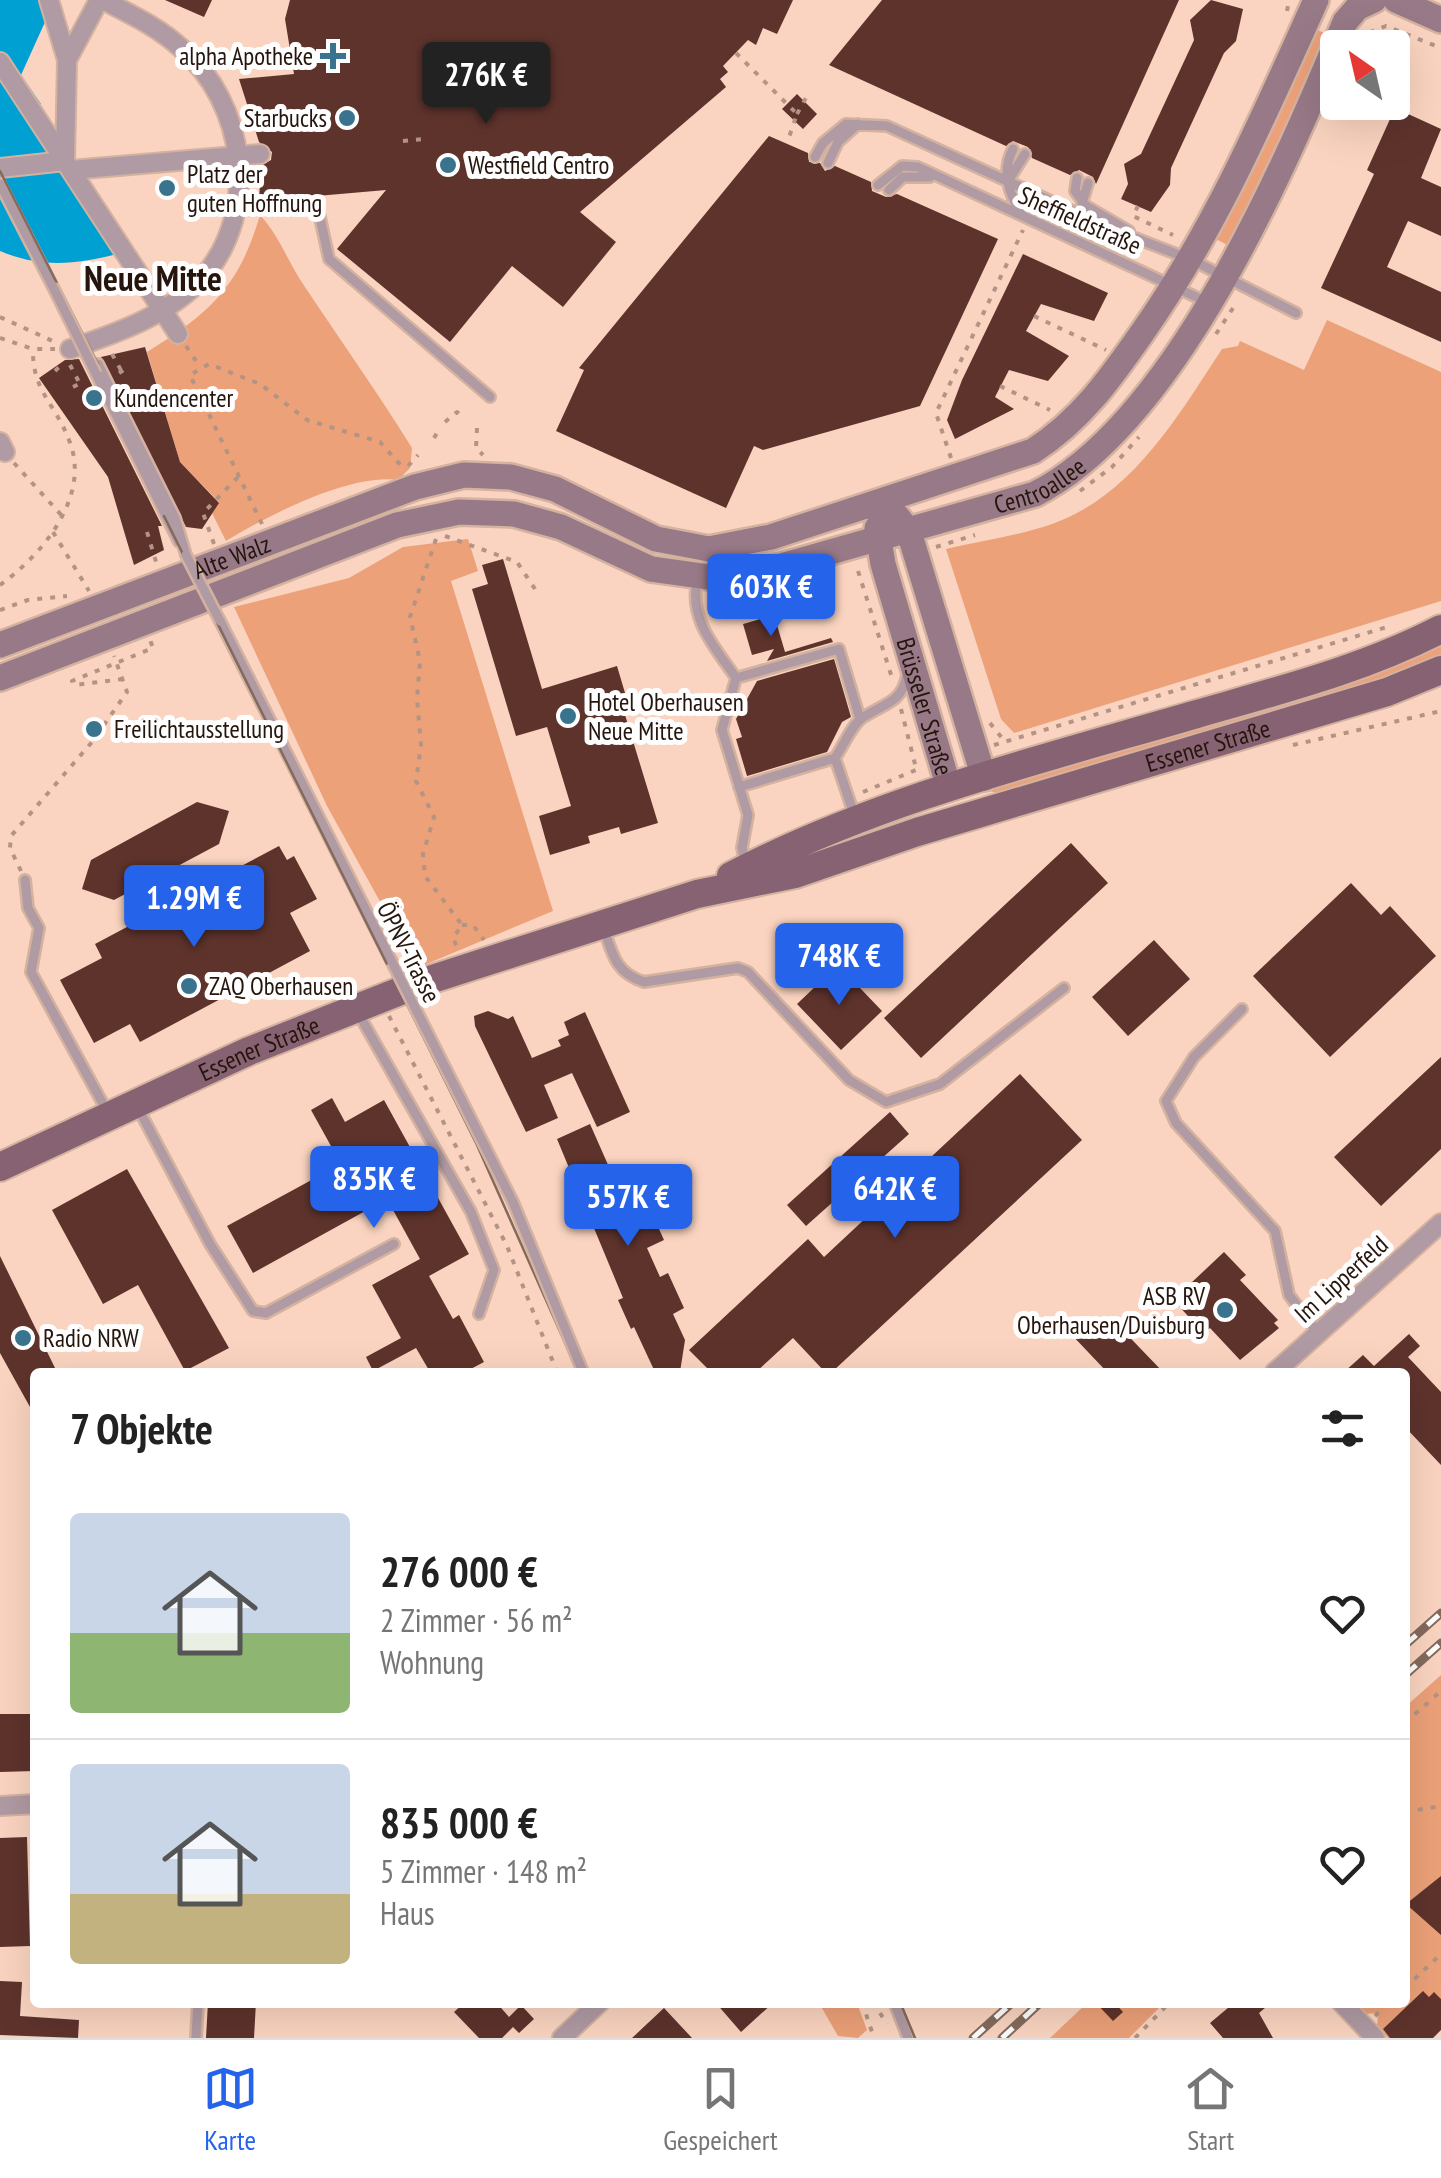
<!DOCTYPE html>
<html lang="de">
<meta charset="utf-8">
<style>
:root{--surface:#fff;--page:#f6f6f6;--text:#222;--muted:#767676;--line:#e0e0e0;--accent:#2563eb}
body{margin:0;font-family:"PT Sans Narrow",sans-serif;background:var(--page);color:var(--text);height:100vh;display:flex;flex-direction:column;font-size:38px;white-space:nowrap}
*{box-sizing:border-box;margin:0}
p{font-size:32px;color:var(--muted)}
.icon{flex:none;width:55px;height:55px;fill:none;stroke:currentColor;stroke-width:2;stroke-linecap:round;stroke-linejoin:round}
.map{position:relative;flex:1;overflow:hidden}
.details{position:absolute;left:30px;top:1368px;width:1380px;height:640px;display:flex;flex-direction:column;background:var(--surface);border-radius:10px;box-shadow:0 10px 40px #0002}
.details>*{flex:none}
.needle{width:65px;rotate:326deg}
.fabs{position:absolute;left:1320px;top:30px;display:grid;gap:20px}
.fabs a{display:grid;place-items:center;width:90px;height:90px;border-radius:10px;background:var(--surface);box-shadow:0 10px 40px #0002;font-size:50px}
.price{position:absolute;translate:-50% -85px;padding:0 22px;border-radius:10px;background:var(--accent);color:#fff;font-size:32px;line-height:65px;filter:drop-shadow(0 2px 5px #0008)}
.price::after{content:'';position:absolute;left:50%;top:60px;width:30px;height:22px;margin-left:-15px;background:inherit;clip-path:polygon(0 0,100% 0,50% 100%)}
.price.current{background:#222;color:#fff}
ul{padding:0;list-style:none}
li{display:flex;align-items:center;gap:30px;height:250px;padding:0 40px}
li+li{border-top:2px solid var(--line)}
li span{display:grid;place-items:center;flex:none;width:280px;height:200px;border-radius:10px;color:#555}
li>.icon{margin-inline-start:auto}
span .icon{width:120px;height:120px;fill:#fffc;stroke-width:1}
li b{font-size:42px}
h2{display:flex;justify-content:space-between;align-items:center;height:120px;padding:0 40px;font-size:42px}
.dock{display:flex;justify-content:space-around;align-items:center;height:140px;border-top:2px solid var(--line);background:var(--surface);font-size:28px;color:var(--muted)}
.dock a{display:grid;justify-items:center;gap:5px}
.dock .current{color:var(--accent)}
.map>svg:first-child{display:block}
.green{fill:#eca178}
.water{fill:#00a0d3}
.building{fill:#5e332c}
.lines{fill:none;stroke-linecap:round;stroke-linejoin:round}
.lane-casing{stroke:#d4b2a0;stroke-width:14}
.street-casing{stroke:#d4b2a0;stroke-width:22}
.secondary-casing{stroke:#d4b2a0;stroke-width:30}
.primary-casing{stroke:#d4b2a0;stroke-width:32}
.path{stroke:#b39484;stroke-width:4;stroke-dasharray:5 8;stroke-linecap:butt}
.lane{stroke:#b09aa3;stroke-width:9}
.street{stroke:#b09aa3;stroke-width:18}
.secondary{stroke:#987987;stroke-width:25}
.primary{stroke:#876273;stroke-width:28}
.tram{stroke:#846a5c;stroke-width:2.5}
.rail-casing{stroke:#846a5c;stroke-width:9}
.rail{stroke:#fefefe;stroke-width:5;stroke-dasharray:15;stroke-linecap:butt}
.lane-bridge-casing{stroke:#d4b2a0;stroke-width:14;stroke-linecap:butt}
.lane-bridge{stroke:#b09aa3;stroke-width:9}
.poi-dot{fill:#3a738d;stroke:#fefefe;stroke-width:4}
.labels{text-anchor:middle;stroke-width:10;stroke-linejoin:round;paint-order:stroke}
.poi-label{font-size:25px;fill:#25150c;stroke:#fefefe;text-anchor:start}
.street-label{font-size:25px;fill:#25150c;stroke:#fefefe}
.district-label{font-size:35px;font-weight:bold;fill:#25150c;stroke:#fefefe}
</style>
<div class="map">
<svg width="1441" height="2038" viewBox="0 0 1441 2038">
<rect width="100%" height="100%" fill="#fad4c0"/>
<path class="green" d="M1313,28L1329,35L1231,247L1214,238Z
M260,215C281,238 288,263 305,287C341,341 378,393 412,448L410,468L398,480C350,473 267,516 226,541L212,513L219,502L180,462L147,352C210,313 239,287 260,215Z
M1327,320L1441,372V601L1014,733L1001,719L946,549C980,541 1018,536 1052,524C1132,496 1178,416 1222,349L1238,346L1240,341L1304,370Z
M468,539L478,571L451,581L553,911L417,968L327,806L234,607L349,578L403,547Z
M1441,638V659L1426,667L1006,795L985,790Z
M1441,1675V2002L1402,2038H1388L1377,2028L1378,2013L1365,2014L1354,2003L1405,2002V1707Z
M819,2003H857L867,2030L858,2038L838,2036Z
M1087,2003H1164L1129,2038H1050Z"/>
<path class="water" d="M0,0H55L21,75L41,104L28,114L117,254C74,265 41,268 0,251Z"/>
<path class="building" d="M165,0H212L204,17Z
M290,0H793L777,34L763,28L756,45L748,40L723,66L728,72L720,79L726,87L580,212L616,242L563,307L512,266L450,342L337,249L386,190L259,201L261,166L271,160L272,152L259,142L239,79L294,74L285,19Z
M882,0H1179L1096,184L1093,177L1079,170L1070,175L1032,158L1028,147L1013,141L1006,146L829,65Z
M1211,0L1243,9L1236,41L1224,53L1171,168L1170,185L1151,212L1121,199L1128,184L1124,164L1141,154L1194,40L1190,20Z
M797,94L817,114L803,129L782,109Z
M1395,108L1441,129L1421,178L1441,187V236L1408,221L1387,267L1441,292V342L1321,288L1374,174L1367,170Z
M769,136L808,153L809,162L820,163L825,171L835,166L871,182L872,191L886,197L897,194L998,239L920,406L763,450L754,446L726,508L556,431L584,370L579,368Z
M1023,254L1108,293L1094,321L1041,304L1026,331L1069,356L1048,381L1009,370L995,397L1014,409L955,439L947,420L962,380Z
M145,347L180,462L219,503L202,529L186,527L101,357Z
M79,359L162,526H158L164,550L134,565L108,477L39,378L65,360Z
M503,559L542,689L617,666L628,703L622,705L658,823L621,834L619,827L588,836L590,843L550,855L539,816L571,806L547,727L516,736L472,589L488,584L482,565Z
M774,615L785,652L831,638L833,642L767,661L774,649L752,655L743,624Z
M834,659L851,717L842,722L827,752L747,776L736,739L742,737L736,719L757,681Z
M197,802L229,811L219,844L114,900L82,889L91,860Z
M1071,843L1108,883L921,1058L884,1018Z
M279,846L287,860L294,856L317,899L290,913L310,951L140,1042L130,1024L94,1043L60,980L102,958L95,944Z
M1351,883L1381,915L1390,906L1436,956L1330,1057L1253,976Z
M1154,940L1190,979L1128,1036L1092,997Z
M838,965L882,1011L841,1050L797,1004Z
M488,1011L508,1019L513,1016L532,1058L561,1046L558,1040L569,1035L564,1022L585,1012L630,1112L597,1127L572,1073L544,1085L558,1118L526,1132L475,1026L474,1016Z
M1441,1057V1149L1381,1206L1334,1157Z
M1020,1074L1082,1140L832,1372H825L793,1338L756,1372H711L689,1350L808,1239L824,1257Z
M332,1098L345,1122L384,1100L469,1254L429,1276L453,1319L459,1315L484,1362L465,1372H430L416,1348L373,1371L366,1357L401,1338L372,1285L420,1259L387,1199L253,1273L227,1226L341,1164L311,1110Z
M890,1112L909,1134L806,1226L787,1205Z
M590,1124L613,1176L626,1170L635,1192L641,1189L664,1240L647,1248L660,1277L668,1273L684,1308L673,1314L685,1340L680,1372H655L634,1327L631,1329L618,1300L623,1298L557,1139Z
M127,1169L229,1348L185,1371L138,1285L103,1304L52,1210Z
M1224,1252L1246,1275L1240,1280L1278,1320L1274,1323L1279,1328L1240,1360L1210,1328L1204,1333L1173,1300Z
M0,1256L57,1372H35V1416L0,1353Z
M1114,1321L1163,1372H1107L1070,1333Z
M1409,1334L1420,1346L1408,1357L1441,1392V1465L1405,1427V1372H1344L1363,1355L1374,1366Z
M0,1714H35V1771L0,1772Z
M27,1837L30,1946L0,1947V1838Z
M1441,1876V1935L1406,1904Z
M0,1981L22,1982L20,2016L79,2020L78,2038L0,2035Z
M1423,1991L1429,1997L1434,1992L1441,1999V2030L1433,2038H1390L1383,2029Z
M208,2002H256L254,2038H206Z
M465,2002H496L509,2017L521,2005L534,2019L519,2033L513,2027L502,2038H479L454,2012Z
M715,2002H774L741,2032Z
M1095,2002H1114L1123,2012L1113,2021Z
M1235,2002H1272L1259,2013L1273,2038H1223L1210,2023Z
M664,2008L692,2038H632Z"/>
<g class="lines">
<defs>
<path id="lane" d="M1013,149C1001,172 1009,194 1022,215
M815,157L823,143L846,124L887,126L1112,229L1192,260L1296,313
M828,163L838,142L858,124
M1077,178L1075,191L1086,206L1129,231
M1008,181L1025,154
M0,184L52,285
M878,185L902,166L918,167L1207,302
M889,190L903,177H930
M1082,203L1088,183
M317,204L329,259L490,397
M98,364L175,518L186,555
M96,374L179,542
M697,581C689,620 715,647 736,678L722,730L748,815L742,848L746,866
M220,621L392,962
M736,678L839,649L860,719
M835,758L855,817
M739,787L835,758C843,747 851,726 862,718C884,703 901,704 907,676
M25,880L28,908L39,928L31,972L108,1113
M603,926C612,953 615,973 644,982L738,968L748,972L849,1080L886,1102L940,1084L1064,988
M1242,1009L1194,1057L1166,1101L1176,1123L1275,1231L1289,1295L1318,1333
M357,1011L471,1212L494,1270L479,1314
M138,1108L210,1244L253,1311L266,1313L394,1244
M894,2002L908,2038
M196,2038L198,2002"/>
<path id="street" d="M49,0L67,60L99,0
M0,62L178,334
M0,168L65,161L67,60
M71,170L260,154
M70,349C117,333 170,315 204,276C260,211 246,103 181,48C158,27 130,14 103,0
M0,442L5,452
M1275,1372L1441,1223
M0,1806L35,1804
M1341,2002L1375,2038
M562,2038L600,2002"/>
<g id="secondary">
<path d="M1396,0L1441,20"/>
<path d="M869,506L897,516L909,532L984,778"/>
<path id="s1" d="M877,528L883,564L949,788"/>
<path id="s2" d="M0,645L415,487L464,475L511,477L555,489L656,539L709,549L771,537L1033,451C1081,420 1110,379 1142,333C1215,229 1264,116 1316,0"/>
<path id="s3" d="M0,678L397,525L459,512L514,514L561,527L651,569L716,578L781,566L1035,494C1176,423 1286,164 1345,22L1357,8L1374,0"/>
</g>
<g id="primary">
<path d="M731,876C877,800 1039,760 1197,714C1280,690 1364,669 1441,629"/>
<path id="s4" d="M0,1167L249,1051L423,982L697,894L795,874L917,832L1387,692L1441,670"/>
</g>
</defs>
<use href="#lane" class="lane-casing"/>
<use href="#street" class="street-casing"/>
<use href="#secondary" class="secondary-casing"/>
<use href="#primary" class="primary-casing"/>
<path class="path" d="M1287,11L1289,0
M1361,42L1368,33L1386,26L1441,48
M736,53L797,114L787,143
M797,114L807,96
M403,141L424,139
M1138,206L1133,216L1173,235
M1034,316L1106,350
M0,317L57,343
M1216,334L1235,305
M0,338L33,349H55
M186,346L200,367
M112,354L122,372
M70,365L80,384
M55,371L64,362
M119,373L127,368
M1000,386L1050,410
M73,387L83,382
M445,422L457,412L463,417
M477,428L476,448L483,455
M434,438L438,431
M951,458L936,413L1023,230
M14,463L64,518
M408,466L418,455
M1080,491L1112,467L1139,437
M262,524L190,375L209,364L260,384L307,420L380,442L404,469
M53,532L89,591
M147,532L157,565
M445,536L517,562L535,589
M436,539L410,617L420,661L417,699L421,745L416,781L434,817L423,854L425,876L462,925L453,938L457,947
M214,544L203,513L239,476
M936,547L975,535
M858,571L893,681
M0,585C42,555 92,496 69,440C55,403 32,391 33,349
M0,610L28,600L67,596
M123,679L75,685L72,681L153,648L150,640
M901,709L916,768
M990,723L1006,743
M994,745L1387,627
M1293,745L1441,711
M863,792L923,767
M21,871L10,848L11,836L92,742L127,692L114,656
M462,925H473L484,940
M389,1016L507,1246L557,1372
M1405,1723L1441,1691
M1405,1812L1441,1806
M1405,1988L1441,1954
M862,2002L874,2038
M873,2002L887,2024
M1375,2016L1389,2002
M1135,2038L1170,2002"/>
<use href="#lane" class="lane"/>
<use href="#street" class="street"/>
<use href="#secondary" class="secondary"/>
<use href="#primary" class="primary"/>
<path class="tram" d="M0,171L98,364
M164,516L477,1145L578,1372
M900,2002L915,2038"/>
<defs>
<path id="rail" d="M1405,1645L1441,1613
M1405,1675L1441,1643
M973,2038L1013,2002
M1002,2038L1041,2002"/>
</defs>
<use href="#rail" class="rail-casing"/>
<use href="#rail" class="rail"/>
<defs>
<path id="lane-bridge" d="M52,285L96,374
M186,555L220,621
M392,962L513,1202L583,1372"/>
</defs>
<use href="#lane-bridge" class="lane-bridge-casing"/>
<use href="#lane-bridge" class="lane-bridge"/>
</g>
<g class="poi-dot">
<path d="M328 41h10v10h10v10h-10v10h-10v-10h-10v-10h10z"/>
<circle cx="347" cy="118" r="10"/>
<circle cx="448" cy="165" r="10"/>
<circle cx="167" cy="188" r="10"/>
<circle cx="94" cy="398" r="10"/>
<circle cx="568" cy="716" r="10"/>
<circle cx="94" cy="729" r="10"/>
<circle cx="189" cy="986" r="10"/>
<circle cx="1225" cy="1310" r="10"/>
<circle cx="23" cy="1338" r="10"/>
</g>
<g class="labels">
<g class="poi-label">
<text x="313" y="65" text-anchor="end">alpha Apotheke</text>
<text x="327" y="127" text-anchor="end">Starbucks</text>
<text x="468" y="174">Westfield Centro</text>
<text x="187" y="183">Platz der<tspan x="187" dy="29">guten Hoffnung</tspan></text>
<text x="114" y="407">Kundencenter</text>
<text x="588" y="711">Hotel Oberhausen<tspan x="588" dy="29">Neue Mitte</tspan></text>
<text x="114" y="738">Freilichtausstellung</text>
<text x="209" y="995">ZAQ Oberhausen</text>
<text x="1205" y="1305" text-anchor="end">ASB RV<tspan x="1205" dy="29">Oberhausen/Duisburg</tspan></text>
<text x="43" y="1347">Radio NRW</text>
</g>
<g class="street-label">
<text transform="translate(1080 220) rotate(24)" y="9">Sheffieldstraße</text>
<text dy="9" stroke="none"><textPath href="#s3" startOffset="1095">Centroallee</textPath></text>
<text dy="9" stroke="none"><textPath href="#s2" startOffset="248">Alte Walz</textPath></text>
<text dy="9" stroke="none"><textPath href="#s1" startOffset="185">Brüsseler Straße</textPath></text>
<text dy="9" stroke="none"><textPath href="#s4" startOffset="1282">Essener Straße</textPath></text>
<text transform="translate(409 952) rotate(63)" y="9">ÖPNV-Trasse</text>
<text dy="9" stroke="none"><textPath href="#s4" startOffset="285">Essener Straße</textPath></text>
<text transform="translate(1341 1279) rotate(-42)" y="9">Im Lipperfeld</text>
</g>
<g class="district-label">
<text x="153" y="291">Neue Mitte</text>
</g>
</g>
</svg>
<div class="fabs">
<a><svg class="needle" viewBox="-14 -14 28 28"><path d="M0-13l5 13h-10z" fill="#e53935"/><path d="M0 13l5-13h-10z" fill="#767676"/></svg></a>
</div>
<b class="price current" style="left:486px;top:127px">276K €</b>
<b class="price" style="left:771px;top:639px">603K €</b>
<b class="price" style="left:194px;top:950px">1.29M €</b>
<b class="price" style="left:839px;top:1008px">748K €</b>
<b class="price" style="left:374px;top:1231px">835K €</b>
<b class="price" style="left:895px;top:1241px">642K €</b>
<b class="price" style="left:628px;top:1249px">557K €</b>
<section class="details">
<h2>7 Objekte<svg class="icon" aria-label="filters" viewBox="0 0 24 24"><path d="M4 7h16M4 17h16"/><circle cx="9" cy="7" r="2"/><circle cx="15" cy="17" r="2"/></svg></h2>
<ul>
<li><span style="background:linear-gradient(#c9d6e8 60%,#8fb573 0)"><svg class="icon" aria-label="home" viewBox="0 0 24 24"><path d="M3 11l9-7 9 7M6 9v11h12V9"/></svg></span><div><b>276 000 €</b><p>2 Zimmer · 56 m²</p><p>Wohnung</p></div><svg class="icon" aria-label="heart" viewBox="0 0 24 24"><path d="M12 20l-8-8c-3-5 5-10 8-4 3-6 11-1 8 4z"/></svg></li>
<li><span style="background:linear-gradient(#c9d6e8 65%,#c2b280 0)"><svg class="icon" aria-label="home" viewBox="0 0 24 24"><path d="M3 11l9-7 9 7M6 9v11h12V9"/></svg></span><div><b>835 000 €</b><p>5 Zimmer · 148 m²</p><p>Haus</p></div><svg class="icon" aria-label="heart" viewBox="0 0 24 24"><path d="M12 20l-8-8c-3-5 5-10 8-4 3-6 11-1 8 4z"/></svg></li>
</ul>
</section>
</div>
<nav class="dock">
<a class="current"><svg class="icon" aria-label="map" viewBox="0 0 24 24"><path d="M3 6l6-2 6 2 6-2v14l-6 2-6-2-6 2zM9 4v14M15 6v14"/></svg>Karte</a>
<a><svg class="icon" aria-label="saved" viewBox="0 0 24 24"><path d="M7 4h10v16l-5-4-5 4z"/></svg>Gespeichert</a>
<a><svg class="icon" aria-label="home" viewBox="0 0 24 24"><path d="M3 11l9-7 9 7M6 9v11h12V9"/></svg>Start</a>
</nav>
